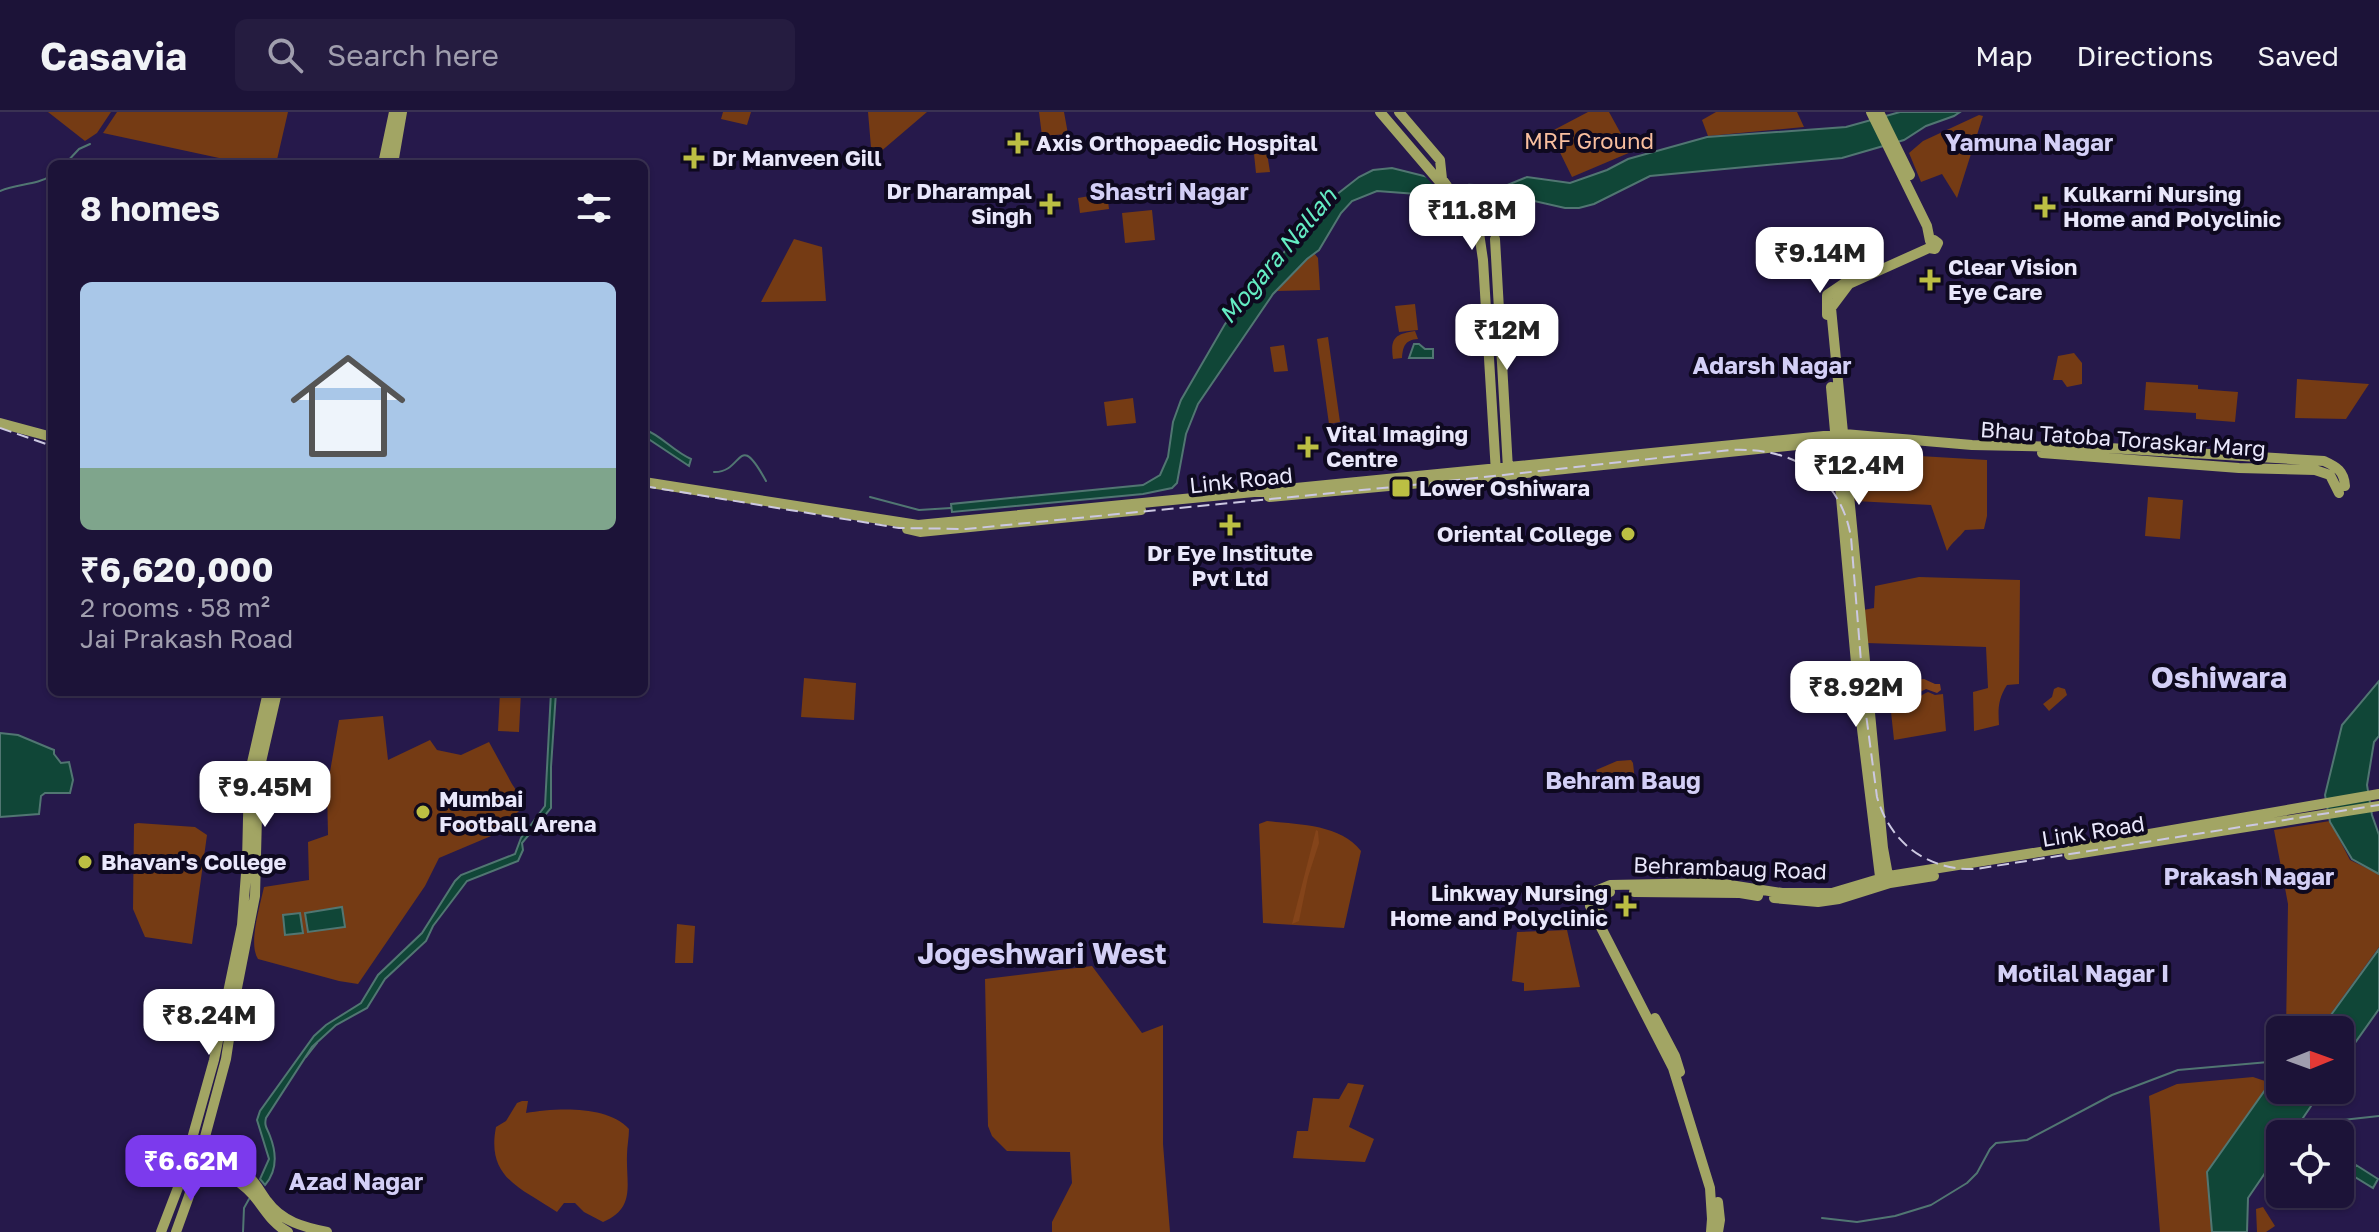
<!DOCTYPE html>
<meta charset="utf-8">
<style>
:root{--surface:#1c1338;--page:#251c40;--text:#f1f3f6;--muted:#a09eae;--line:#3a3253;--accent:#7c3aed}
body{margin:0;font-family:"Golos Text",sans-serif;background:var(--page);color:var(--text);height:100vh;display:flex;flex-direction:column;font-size:30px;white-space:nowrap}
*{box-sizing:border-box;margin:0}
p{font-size:26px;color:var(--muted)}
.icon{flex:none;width:44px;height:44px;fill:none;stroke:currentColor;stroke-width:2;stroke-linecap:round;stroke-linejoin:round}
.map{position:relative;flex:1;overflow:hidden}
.side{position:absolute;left:48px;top:48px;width:600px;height:536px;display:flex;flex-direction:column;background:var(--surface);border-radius:12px;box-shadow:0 2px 6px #0004,0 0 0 2px var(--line)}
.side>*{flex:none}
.needle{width:52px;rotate:89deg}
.buttons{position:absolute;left:2266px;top:904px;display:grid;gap:16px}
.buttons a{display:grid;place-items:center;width:88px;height:88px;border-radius:12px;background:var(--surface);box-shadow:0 2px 6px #0004,0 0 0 2px var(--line);font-size:40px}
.price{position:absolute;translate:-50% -68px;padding:0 18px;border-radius:16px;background:#fff;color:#222;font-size:26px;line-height:52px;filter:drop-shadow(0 2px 4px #0008)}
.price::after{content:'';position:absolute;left:50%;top:48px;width:24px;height:18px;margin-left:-12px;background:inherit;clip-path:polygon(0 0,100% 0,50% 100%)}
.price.active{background:var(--accent);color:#fff}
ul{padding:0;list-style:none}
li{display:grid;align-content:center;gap:16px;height:424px;padding:0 32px}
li+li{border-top:2px solid var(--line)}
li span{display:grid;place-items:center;height:248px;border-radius:12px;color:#555}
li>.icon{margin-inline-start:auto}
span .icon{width:144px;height:144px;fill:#fffc;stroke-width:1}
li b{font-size:34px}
h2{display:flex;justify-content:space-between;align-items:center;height:96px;padding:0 32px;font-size:34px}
header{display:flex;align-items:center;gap:48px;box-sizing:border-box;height:112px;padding:0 40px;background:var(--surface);border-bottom:2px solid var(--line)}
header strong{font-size:38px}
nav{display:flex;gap:44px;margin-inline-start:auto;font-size:28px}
.search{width:560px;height:72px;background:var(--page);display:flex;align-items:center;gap:20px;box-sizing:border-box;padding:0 28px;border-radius:12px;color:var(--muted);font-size:30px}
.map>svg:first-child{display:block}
.green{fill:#753b14}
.forest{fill:#84441a}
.water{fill:#104637;stroke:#517672;stroke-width:2}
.pier{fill:#26194b}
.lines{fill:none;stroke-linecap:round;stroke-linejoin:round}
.stream{stroke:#517672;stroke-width:2}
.major{stroke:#a2a564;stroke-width:10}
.rail{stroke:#ccc8e1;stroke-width:2;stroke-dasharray:12 6;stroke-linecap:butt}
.poi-dot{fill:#bcbf43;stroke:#0e091f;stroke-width:3}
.labels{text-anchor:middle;stroke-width:8;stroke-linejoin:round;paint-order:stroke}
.park-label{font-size:22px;fill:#f8be9e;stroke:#0e091f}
.poi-label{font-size:22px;font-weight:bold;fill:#e9e7fb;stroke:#0e091f;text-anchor:start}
.street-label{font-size:22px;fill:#e9e7fb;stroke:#0e091f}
.neighbourhood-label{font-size:24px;font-weight:bold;fill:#d3cff6;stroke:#0e091f}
.water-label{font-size:24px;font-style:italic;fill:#64ecc3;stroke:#0e091f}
.district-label{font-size:30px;font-weight:bold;fill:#d3cff6;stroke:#0e091f}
</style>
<header>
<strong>Casavia</strong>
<div class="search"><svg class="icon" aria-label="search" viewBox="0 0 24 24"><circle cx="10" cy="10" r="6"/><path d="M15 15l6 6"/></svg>Search here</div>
<nav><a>Map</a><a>Directions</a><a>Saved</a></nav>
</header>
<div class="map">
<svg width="2379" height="1120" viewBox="0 0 2379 1120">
<rect width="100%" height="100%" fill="#26194b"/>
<path class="green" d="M48,0H111L97,21L85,29Z
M117,0H288L276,52H247L103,21Z
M723,0H751L747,13L721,7Z
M868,0H927L872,47Z
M1039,0H1064L1068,22L1042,24Z
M1588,0H1609L1631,40L1572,65L1550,20Z
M1716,0H1797L1804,15L1708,24L1702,8Z
M1979,3L1983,4L1957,86L1942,62L1921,70L1909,41L1923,29Z
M1267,41L1270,60L1256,61L1254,42Z
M1107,81L1109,97L1080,101L1078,86Z
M1152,98L1155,128L1125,131L1122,101Z
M794,127L822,135L826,189L761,190Z
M1314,141L1318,146L1320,178L1276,179Z
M1415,192L1418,218L1399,220L1395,194Z
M1415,219L1418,227C1405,228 1403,234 1402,246L1393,247C1390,226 1395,222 1415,219Z
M1328,225L1340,310L1329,312L1317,227Z
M1284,233L1288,259L1274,260L1270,235Z
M2074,241L2082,251V272L2067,275L2062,268H2053L2058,244Z
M2297,267L2369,272L2346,307L2295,306Z
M2146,270L2198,273V277L2238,280L2235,310L2196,307V301L2144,298Z
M1133,286L1136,311L1107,314L1104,290Z
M1852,340L1987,348V404L1984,417L1965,418C1959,426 1952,430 1947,439L1931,393L1855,389Z
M2148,385L2183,388L2180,427L2145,424Z
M1919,465L2020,468L2019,572L2007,573C1998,587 1998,597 1999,613L1974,619L1973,580L1988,576L1986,535L1866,531L1863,498L1874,496L1875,474Z
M804,566L856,571L854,608L801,605Z
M2058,575L2065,577L2067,583L2049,599L2043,592L2052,585L2054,577Z
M500,580H521L519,620L498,619Z
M1928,580L1935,583L1943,582L1946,619L1894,628L1891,600C1914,597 1910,588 1928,580Z
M383,604L388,648L430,628L437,638L461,643L489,630L512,672L526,693L511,706L510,716L439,746L425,774L358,872L339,869L258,847C248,832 260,794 264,775L309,768L308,730L328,723L327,677L339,608Z
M1631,648L1633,651L1635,669L1607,680L1596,658L1617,649Z
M1267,709C1299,713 1340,712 1361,739L1344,816L1263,811L1259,712Z
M2330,709L2350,748L2379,762V835L2319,918H2286L2288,792L2274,718Z
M138,711L195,715L207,723L192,832L145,825L133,797L134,712Z
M677,812L695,814L693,851H675Z
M1567,818L1580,875L1524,879V871L1512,869L1517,820Z
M1092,854L1142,921L1163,913V1032L1170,1120H1052V1110L1072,1071L1070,1040L1007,1039L992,1024L988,1014L985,867Z
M2253,965L2271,971L2207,1060L2212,1120H2160L2149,984L2177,972Z
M1348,971L1364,973L1349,1015L1374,1027L1365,1050L1293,1046L1297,1019H1308L1313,986L1339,987Z
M522,989H528L526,1001C556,996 607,993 629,1017C629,1026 627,1034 627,1043C626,1073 636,1096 603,1110L584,1100L575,1091H564L557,1100C521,1076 486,1066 496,1015L506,1009L517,991Z
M2263,1095L2275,1114L2266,1120H2257L2256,1097Z"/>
<path class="forest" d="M1924,567L1935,572H1940L1941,578L1937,581L1926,577L1916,582L1911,593L1909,594C1902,579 1908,568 1924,567Z
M1316,718L1318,719L1319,731L1308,765L1299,809L1292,812Z"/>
<path class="water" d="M1900,0H1960L1954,4L1926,14L1904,28L1842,46L1650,64L1594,92L1579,96H1565L1530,88C1494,108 1490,110 1452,96L1446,100L1432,90L1417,82L1377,79L1352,89L1341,101L1319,138L1307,147L1273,182L1198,292L1186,322L1177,371L1172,376L1143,382L952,400L951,392L1143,373L1160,363L1168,345L1173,310L1181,288L1225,212L1322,94L1359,65L1373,58L1392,56L1456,72L1474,73L1491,77L1505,74L1527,65L1570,71L1607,58L1628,47L1707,25L1846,15Z
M1414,232H1419L1425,237H1433V246H1409Z
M644,317C662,324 673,339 691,347L689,354L644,324Z
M2379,569V624L2374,630L2367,673L2372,703L2379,723V762L2352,747L2330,710L2325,683L2342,613Z
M551,580H556L551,655V696L522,731L523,738L518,749L467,769L433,814L426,829L385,867L367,896L336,913L312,935L266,1006C264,1014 267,1016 270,1024C277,1042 277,1059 265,1073L260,1067L269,1047L257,1008L260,999L314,924L326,913L361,891L378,863L422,821L455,769L461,763L515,742L521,726L545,694Z
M0,621L18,623L49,636L54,638V642L61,651L69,650L73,668L70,681H45L41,684L39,702L0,705Z
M342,795L345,815L308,820L305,801Z
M300,801L303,821L285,823L283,803Z
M2379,837V897L2340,952V918H2320Z
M2280,957V978H2322L2292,1022H2280V1039L2248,1086L2247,1120H2212L2207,1060Z
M2356,1053L2378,1067L2373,1076L2350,1062Z"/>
<path class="pier" d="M1420,59L1467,70L1501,107L1478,110L1463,107L1452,100L1448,103L1446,100L1453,94Z"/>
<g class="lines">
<path class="stream" d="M65,52L79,37L90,32
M0,79C18,71 36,74 52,63
M714,360C744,361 737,316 766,369
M870,385L919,398L951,396
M306,945L317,931
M2297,1013L2379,1004
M1822,1106L1857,1110L1895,1104L1931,1093L1967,1071L1977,1061L1990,1037L1996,1031L2027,1028L2112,983L2178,958L2280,949
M243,1120L244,1096L249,1087"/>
<path class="major" d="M1380,0L1474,110L1479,121L1483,148L1496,361
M1399,0L1440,48L1442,67L1447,74
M1871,0L1927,114L1930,129
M1879,0L1910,63
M383,52L394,0
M393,52L402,0
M1495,127L1508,357
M1827,203V183L1852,166
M1831,275L1862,617L1881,773
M0,311L52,325
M1854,329L1898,332
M2042,341L2239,356L2315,358L2330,363L2339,381
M644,370L918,413L1844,322L1972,333L2109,336L2324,349C2337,355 2344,359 2345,374
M1269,385L1508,363L1826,330
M907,417L920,420L1141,398
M2069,743L2379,694
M1889,769L1883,736L1831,196L1849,172L1929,136L1935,137L1938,131L1934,128
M1634,780L1740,781L1758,784
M1774,786L1818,790L1839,787L1890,771L1934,764
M1603,807L1597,795L1599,785L1610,780
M1655,906L1675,944L1680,960
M197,1040C214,1046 234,1052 248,1064C256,1071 261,1081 267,1089C282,1110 304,1115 327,1120
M192,1048C214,1054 238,1066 253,1083C265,1097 272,1112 288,1120
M161,1120L179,1073L214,948L242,813L247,749L249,664L268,580
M176,1120L189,1084L226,947L236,881L255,784L258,663L277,580
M1711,1120L1712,1107L1710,1076L1673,956L1590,794L1593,780L1610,773L1717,771L1782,781H1832L1889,764L2109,729L2379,682
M1718,1120L1720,1108L1718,1090"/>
<path class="rail" d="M0,316L52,334
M644,374L899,416L966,417L1403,374L1731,338C1792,335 1840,363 1851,425L1864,587L1877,685C1890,731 1928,759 1976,757L2379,693"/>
</g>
<g class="poi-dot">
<path d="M1014 19h8v8h8v8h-8v8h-8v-8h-8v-8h8z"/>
<path d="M690 34h8v8h8v8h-8v8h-8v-8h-8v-8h8z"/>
<path d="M1046 80h8v8h8v8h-8v8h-8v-8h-8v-8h8z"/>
<path d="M2041 83h8v8h8v8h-8v8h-8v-8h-8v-8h8z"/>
<path d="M1926 156h8v8h8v8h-8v8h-8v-8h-8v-8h8z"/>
<path d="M1304 323h8v8h8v8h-8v8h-8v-8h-8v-8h8z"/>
<rect x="1391" y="366" width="20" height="20" rx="4"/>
<path d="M1226 401h8v8h8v8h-8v8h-8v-8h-8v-8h8z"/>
<circle cx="1628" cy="422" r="8"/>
<circle cx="423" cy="700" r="8"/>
<circle cx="85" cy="750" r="8"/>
<path d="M1622 782h8v8h8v8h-8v8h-8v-8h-8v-8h8z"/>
</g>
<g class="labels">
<g class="park-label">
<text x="1589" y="37">MRF Ground</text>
</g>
<g class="poi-label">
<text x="1036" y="39">Axis Orthopaedic Hospital</text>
<text x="712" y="54">Dr Manveen Gill</text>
<text x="1032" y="87" text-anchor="end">Dr Dharampal<tspan x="1032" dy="25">Singh</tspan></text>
<text x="2063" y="90">Kulkarni Nursing<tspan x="2063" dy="25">Home and Polyclinic</tspan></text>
<text x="1948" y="163">Clear Vision<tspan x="1948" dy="25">Eye Care</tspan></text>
<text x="1326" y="330">Vital Imaging<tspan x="1326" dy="25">Centre</tspan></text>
<text x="1419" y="384">Lower Oshiwara</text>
<text x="1612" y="430" text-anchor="end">Oriental College</text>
<text x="1230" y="449" text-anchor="middle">Dr Eye Institute<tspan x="1230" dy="25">Pvt Ltd</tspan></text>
<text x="439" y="695">Mumbai<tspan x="439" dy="25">Football Arena</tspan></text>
<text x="101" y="758">Bhavan's College</text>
<text x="1608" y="789" text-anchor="end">Linkway Nursing<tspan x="1608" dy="25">Home and Polyclinic</tspan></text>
</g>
<g class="street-label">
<text transform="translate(2123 327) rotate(4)" y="8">Bhau Tatoba Toraskar Marg</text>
<text transform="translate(1241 368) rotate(-6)" y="8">Link Road</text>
<text transform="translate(2093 719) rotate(-9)" y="8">Link Road</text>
<text transform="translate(1730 756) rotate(2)" y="8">Behrambaug Road</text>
</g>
<g class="neighbourhood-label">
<text x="2029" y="39">Yamuna Nagar</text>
<text x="1169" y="88">Shastri Nagar</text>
<text x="1772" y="262">Adarsh Nagar</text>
<text x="1623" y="677">Behram Baug</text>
<text x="2249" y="773">Prakash Nagar</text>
<text x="2083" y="870">Motilal Nagar I</text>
<text x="356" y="1078">Azad Nagar</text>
</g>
<g class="water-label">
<text transform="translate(1278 144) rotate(-50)" y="8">Mogara Nallah</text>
</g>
<g class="district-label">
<text x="2219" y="576">Oshiwara</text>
<text x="1042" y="852">Jogeshwari West</text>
</g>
</g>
</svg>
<div class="buttons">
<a><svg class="needle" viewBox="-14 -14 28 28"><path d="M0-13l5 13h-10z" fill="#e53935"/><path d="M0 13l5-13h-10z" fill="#a09eae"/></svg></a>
<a><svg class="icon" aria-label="locate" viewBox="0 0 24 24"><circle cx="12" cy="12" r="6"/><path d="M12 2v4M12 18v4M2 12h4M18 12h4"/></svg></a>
</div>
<b class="price" style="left:1472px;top:140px">₹11.8M</b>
<b class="price" style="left:1820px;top:183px">₹9.14M</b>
<b class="price" style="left:1507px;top:260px">₹12M</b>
<b class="price" style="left:1859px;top:395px">₹12.4M</b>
<b class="price" style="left:1856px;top:617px">₹8.92M</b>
<b class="price" style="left:265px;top:717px">₹9.45M</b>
<b class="price" style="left:209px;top:945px">₹8.24M</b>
<b class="price active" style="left:191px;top:1091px">₹6.62M</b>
<section class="side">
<h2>8 homes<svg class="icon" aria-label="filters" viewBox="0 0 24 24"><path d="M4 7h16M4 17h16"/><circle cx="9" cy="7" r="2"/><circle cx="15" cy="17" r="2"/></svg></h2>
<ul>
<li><span style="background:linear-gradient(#a9c7e8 75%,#7fa58c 0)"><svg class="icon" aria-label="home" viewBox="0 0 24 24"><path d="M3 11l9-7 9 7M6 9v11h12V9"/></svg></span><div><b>₹6,620,000</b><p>2 rooms · 58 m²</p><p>Jai Prakash Road</p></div></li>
</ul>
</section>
</div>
